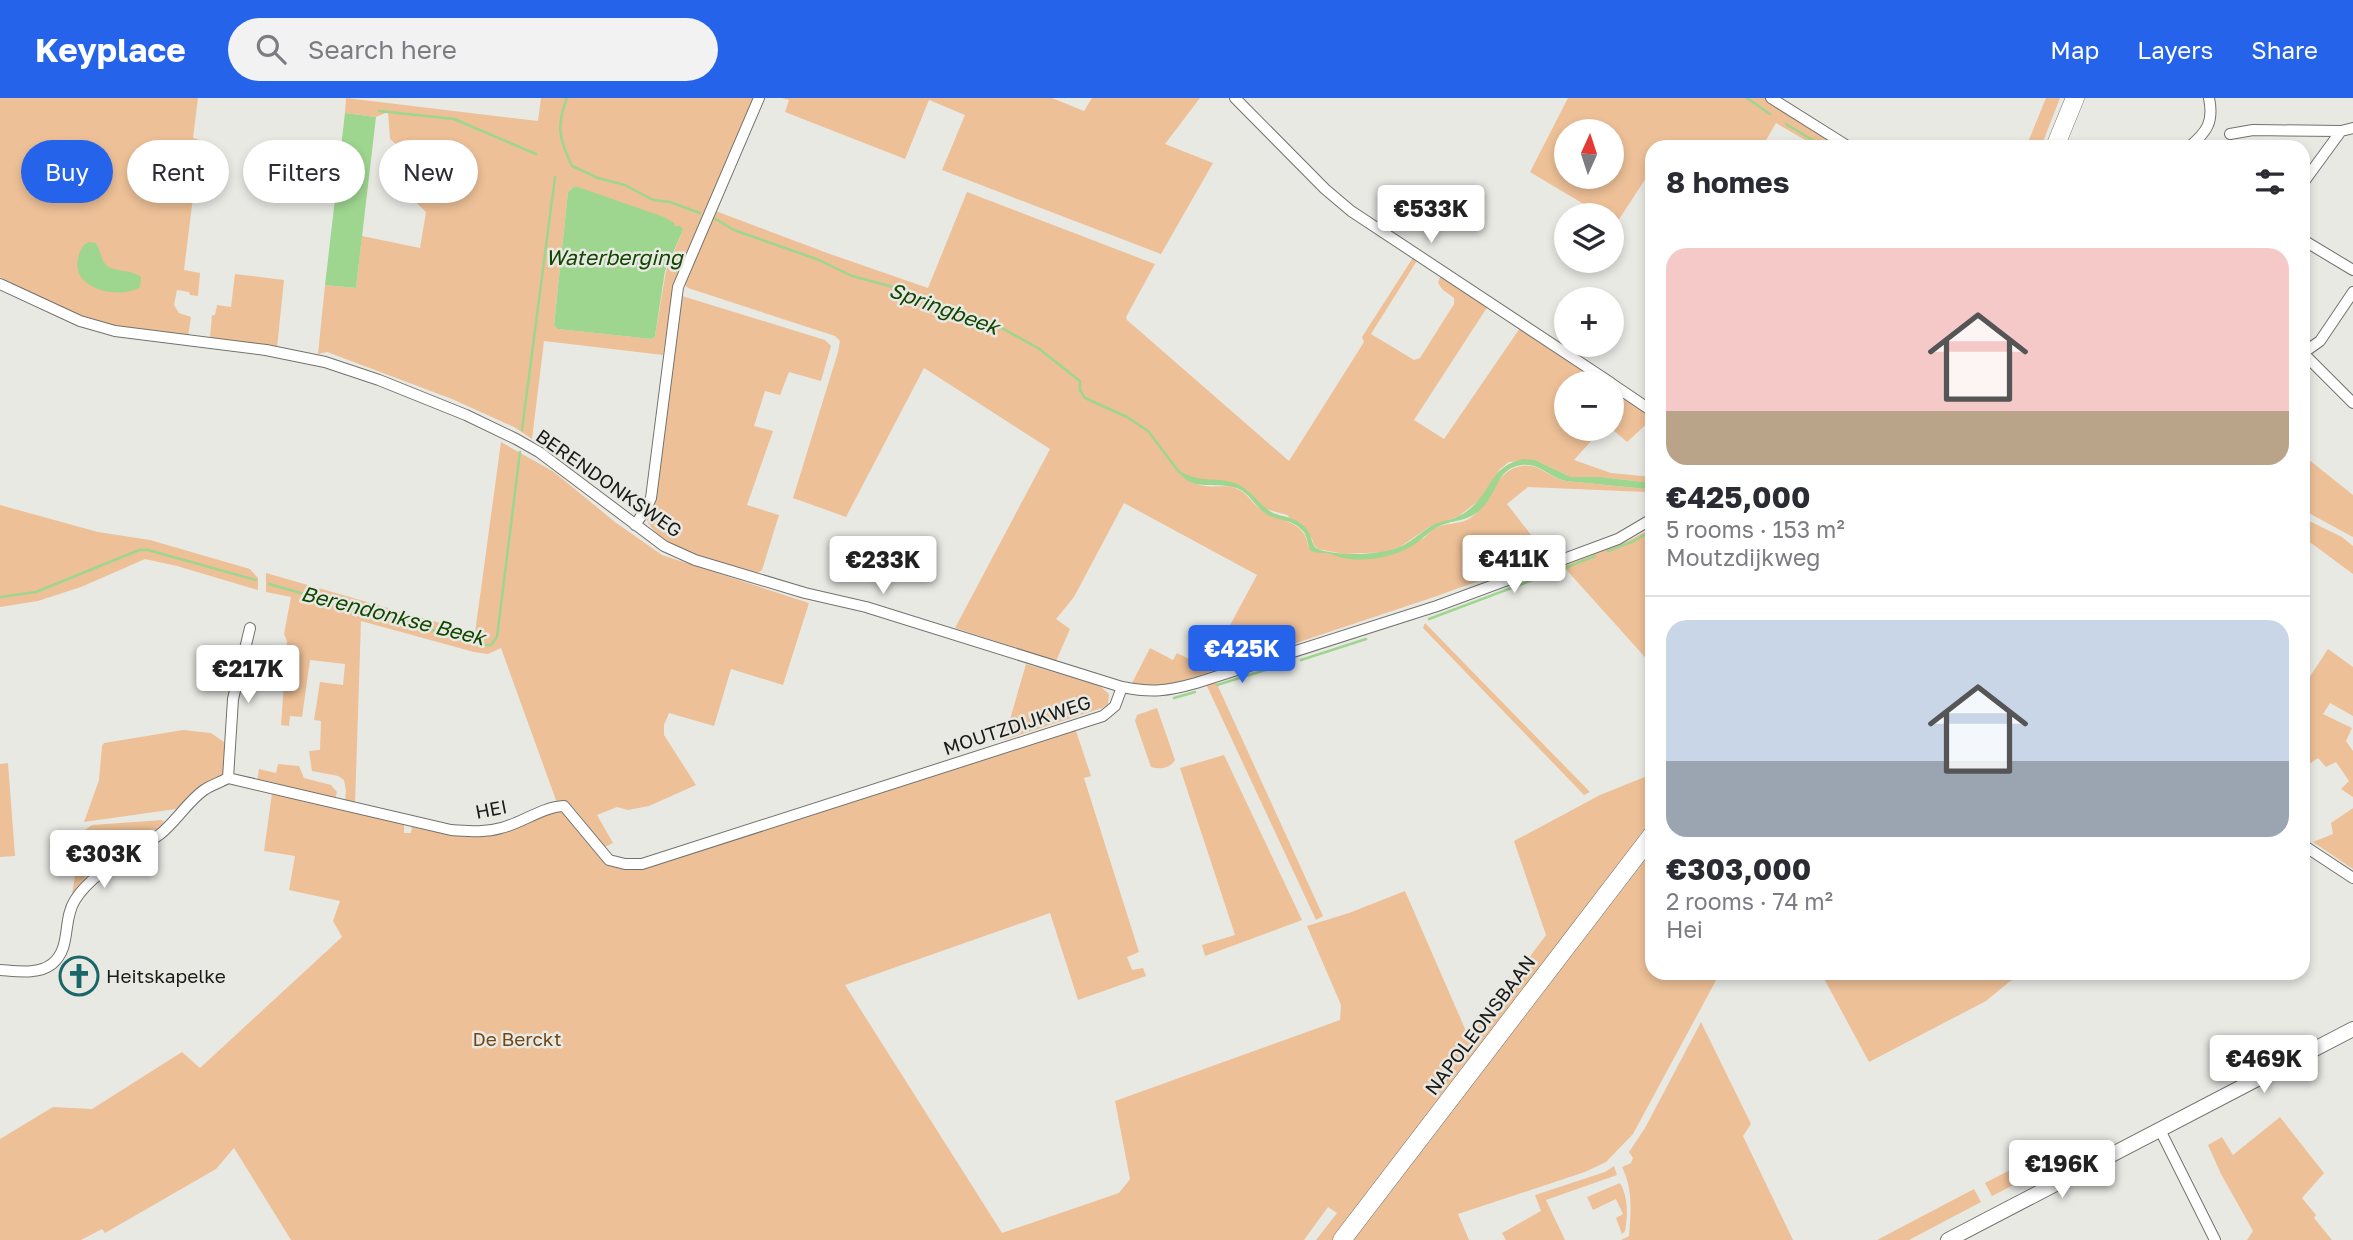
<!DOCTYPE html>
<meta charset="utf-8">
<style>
:root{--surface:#fff;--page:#f2f2f3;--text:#2b2b33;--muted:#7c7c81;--line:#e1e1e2;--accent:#2563eb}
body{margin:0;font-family:"Golos Text",sans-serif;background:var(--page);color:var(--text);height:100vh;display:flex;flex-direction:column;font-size:26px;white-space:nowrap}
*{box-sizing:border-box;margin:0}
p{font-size:23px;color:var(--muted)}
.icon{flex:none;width:38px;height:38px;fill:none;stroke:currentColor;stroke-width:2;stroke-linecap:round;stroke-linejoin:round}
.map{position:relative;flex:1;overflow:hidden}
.sheet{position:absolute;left:1645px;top:42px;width:665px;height:840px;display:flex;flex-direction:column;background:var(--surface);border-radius:21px;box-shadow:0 4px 10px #0003}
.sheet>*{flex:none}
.hud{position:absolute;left:21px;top:42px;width:665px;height:63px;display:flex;gap:14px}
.needle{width:46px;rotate:3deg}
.tools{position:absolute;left:1554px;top:21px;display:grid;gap:14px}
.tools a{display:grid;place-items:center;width:70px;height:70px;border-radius:50%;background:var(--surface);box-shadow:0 4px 10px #0003;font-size:35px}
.price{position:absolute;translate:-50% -60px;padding:0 16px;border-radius:7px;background:#fff;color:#222;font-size:23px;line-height:46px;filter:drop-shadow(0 2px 4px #0008)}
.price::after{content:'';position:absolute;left:50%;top:42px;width:21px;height:16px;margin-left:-10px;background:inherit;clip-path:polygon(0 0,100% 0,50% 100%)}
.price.active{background:var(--accent);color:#fff}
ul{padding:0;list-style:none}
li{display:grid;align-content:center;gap:14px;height:371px;padding:0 21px}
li+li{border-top:2px solid var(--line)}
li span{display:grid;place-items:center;height:217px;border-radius:21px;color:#555}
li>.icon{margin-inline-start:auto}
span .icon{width:126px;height:126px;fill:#fffc;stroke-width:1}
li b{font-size:30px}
h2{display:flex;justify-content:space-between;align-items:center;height:84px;padding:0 21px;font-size:30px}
.tag{padding:0 24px;border-radius:32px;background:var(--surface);box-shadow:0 4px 10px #0003;font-size:24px;line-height:63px}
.tag.active{background:var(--accent);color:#fff}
header{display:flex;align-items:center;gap:42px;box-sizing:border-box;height:98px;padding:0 35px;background:var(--accent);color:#fff}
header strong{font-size:33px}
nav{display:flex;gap:38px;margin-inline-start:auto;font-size:24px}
.search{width:490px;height:63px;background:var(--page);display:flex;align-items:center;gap:18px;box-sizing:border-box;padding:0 24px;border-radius:38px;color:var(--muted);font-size:26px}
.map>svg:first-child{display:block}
.green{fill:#edc097;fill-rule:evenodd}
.water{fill:#9ed58f}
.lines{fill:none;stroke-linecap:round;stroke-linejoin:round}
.stream{stroke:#9ed58f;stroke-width:2.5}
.minor-casing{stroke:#72726d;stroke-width:12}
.tertiary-casing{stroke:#72726d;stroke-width:16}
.primary-casing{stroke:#72726d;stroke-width:19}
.minor{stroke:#fff;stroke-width:10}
.tertiary{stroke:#fff;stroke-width:14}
.primary{stroke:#fff;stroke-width:18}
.labels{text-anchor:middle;stroke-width:5;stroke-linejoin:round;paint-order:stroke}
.street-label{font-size:19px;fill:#1a1a19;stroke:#e9e9e4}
.poi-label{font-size:19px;fill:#1a1a19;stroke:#e9e9e4;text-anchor:start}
.park-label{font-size:19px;fill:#724717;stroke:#e9e9e4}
.water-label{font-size:21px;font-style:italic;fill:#124700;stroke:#e9e9e4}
</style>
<header>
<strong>Keyplace</strong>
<div class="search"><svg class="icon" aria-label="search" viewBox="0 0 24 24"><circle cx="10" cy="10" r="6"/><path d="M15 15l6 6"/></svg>Search here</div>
<nav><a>Map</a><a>Layers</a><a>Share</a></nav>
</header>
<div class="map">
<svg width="2353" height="1142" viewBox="0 0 2353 1142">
<rect width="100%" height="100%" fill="#e9e9e4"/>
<path class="green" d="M0,0H198L193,40L200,42L184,172L200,175L198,198L190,197L189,194L177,192L174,207L179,215L191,219L188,238C166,235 144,233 122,229C79,221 39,199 0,179Z
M346,0L538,23L541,0H753L675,182L663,257L544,243L532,341L514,329L452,301L327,254L318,256L325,187L356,190L362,138L420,150L426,114L398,87L413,77L412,60L390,41L388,14L376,19L345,15ZM575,88L683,132L666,173L655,238L652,241L559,231L554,227L568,94Z
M782,0H1052L1084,13L1092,0H1200L1165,46L1213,65L1161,156L942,72L965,17L929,2L905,61L785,14L789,2Z
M1568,0H1766L1841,49H1817L1776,25L1762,49H1652V85L1646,80L1616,126L1612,123V117H1602L1530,74ZM1566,33H1612V79H1566Z
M2046,0H2060L2041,49H2026Z
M967,94L1155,166L1126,219L1127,222L1289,363L1364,244L1362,239L1414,158L1418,161L1371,236L1414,262L1420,260L1454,206V200L1443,192L1438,185L1441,176L1488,208L1414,322L1444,341L1520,230L1583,271L1574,285H1566V298L1561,306L1566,310V331H1602L1574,362L1611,375L1652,379V385L1601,379H1571L1535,362L1509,364L1500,371L1482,400L1459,418L1429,429L1400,449L1385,454L1344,456L1318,451L1314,447L1312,441L1287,417L1266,411L1247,392L1193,381L1179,374C1184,377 1191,384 1197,386C1209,391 1223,386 1235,390C1247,394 1250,403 1259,410C1276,424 1305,421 1308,448C1318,456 1320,453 1332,456C1365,465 1393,455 1424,440C1428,437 1431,432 1436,430C1445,425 1458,426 1467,422C1492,408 1492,377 1517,369C1537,362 1548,380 1566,383L1646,391L1652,389V408L1646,401L1645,394L1528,389L1507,406L1535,442L1541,460L1437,498L1179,584L1157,588L1131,587L1150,550L1173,562L1177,555L1207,570L1257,477L1124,405L1074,499L1056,521L1070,531L1056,563L955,530L1050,351L924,270L846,419L793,400L838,254L840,243L835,238L688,190L684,186L713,112L830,156L928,190Z
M235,176L284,182L277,250L210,240L212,217H215L217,207L231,209Z
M682,198L825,242L831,248L821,283L789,274L780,297L765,293L754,328L773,333L747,407L779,417L762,472L757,475C728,466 659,451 647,422L650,414Z
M1612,292L1652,318V321L1627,344L1612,331Z
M501,344L554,374L615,424L662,457L809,505L783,587L731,571L714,628L669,615L664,627V637L696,687L649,708L628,712L617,709L597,717L613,745L605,749L572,708L557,705L501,550L488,556L474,554L361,523L355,707L345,704L346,693L344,682L338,678L312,673L309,653L320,652L321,623L314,622L320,584L343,587L345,566L310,562L302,619L290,618L289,628L281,627L287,543L284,536L291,499L266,494V475L475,535Z
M2303,357L2353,397V439L2303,412Z
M0,407L98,434L150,442L250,471L258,480V492L177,468L145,461L81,489L38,503L0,509Z
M2303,420L2342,439L2353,448V476L2303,439Z
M1652,430V567L1563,468L1628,443Z
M1425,525L1590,694L1584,697L1423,530Z
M2328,551L2353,569V618L2330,605L2323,616L2352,630L2346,643L2353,653V699L2341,691L2349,683L2336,664L2326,669L2318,660L2303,670V589Z
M1026,566L1100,588L1109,596L1108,606L1102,610L1004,642Z
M1216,584L1323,818L1316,822L1206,586Z
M1157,610L1175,662C1170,670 1160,672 1151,669L1135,623L1137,617Z
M1075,630L1091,678L1084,680L1139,854L1127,859L1132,872L1143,870L1146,878L1078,902L1050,815L845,887L1002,1135L1119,1095L1130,1081L1115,1003L1340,922L1341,907L1307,828L1349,815L1405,793L1469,940L1546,837L1514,743L1600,697L1652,676V724L1336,1142H1316L1337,1115L1328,1109L1304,1142H291L234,1050L216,1071L105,1135L102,1131L81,1142H0V1041L53,1009L92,1011L182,954L200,970L342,839L333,823L340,803L289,792L295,758L264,753L272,695L404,726V735H411L412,728C440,734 471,743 500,736C521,730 541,718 562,711L606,761L632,764Z
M183,632L211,635L224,644V674L220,680L202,688L176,711L84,724L99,682L102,648L104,645Z
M1224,657L1302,822L1205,858L1202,847L1235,837L1180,670Z
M8,665L15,758L0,759V666Z
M278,666L299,668L304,680L331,687L337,694L335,702L257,683L259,671L276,675Z
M2353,710V771L2313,744L2333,736L2331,725Z
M162,722L164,724L157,731L86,778L72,796L82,734L92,727Z
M1652,745V875H1720L1633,1036L1606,1064L1585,1074L1458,1116L1469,1142H1349Z
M1821,875H2025L2009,884L1986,903L1869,964Z
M1701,924L1751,1026L1743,1038L1793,1142H1621L1629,1138C1631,1114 1633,1091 1622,1069L1631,1065L1633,1060L1629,1054L1645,1030Z
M2280,1019L2324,1075L2302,1100L2316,1117L2314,1120L2332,1142H2247L2253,1133L2221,1076L2208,1047L2222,1039L2233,1057Z
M2059,1047L2066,1060L1992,1098L1985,1085Z
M1614,1068L1617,1077L1546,1102L1565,1142H1506L1502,1135L1541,1113L1535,1097L1605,1074Z
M1620,1085C1628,1098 1628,1117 1625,1133L1622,1136L1616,1120L1623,1116L1616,1101L1593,1112L1587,1099Z
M1974,1091L1981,1104L1909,1142H1877Z"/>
<path class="water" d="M345,15L376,19L356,190L325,187Z
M575,88L664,119L674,125L675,128H680L683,132L665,173L655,238L652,241L558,231L554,227L568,94Z
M89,144L96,145C100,151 101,162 106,167C114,174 130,171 141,179L140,189C121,202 67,192 79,157C81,150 83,147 89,144Z
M1523,361L1535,362L1571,379H1601L1652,385V389L1646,391L1566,383C1550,380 1540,365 1522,367C1499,370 1498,389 1487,404C1470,427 1455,419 1436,430C1427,435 1420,444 1410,449C1391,460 1364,464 1343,460C1337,459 1332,456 1327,455C1322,455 1317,455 1311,453C1307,447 1308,439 1303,433C1292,421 1280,423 1268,417C1256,410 1251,397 1239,391C1220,382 1190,396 1178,372C1200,387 1219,377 1239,387C1251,393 1257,403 1267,411C1279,421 1295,415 1308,433C1312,439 1312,449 1318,451C1338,459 1384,457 1402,448C1414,442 1422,433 1433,427C1444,422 1458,421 1467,413C1493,394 1488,369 1523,361Z"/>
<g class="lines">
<path class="stream" d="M567,0C556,28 559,41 572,68L598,80L625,87L653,102L670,104L700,115
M1747,0L1770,16
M379,13L454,21L536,56
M1786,26L1824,49
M714,120L734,132L819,162L852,178L897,190L947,214L971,217L998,228L1038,250L1080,283V292L1085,300L1127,319L1148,333L1179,374
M522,332L555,79
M1608,453L1634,443L1652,432
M1555,474L1595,458
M269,486L486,547H491L497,539L520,354
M0,499L36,494L139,452H148L256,482
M1429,521L1538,480
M1301,562L1366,541
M1217,587L1288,565
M1174,600L1195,594"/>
<defs>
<path id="minor" d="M1235,0L1325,91L1351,113L1611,285
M1771,0L1849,49
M2230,36L2253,32L2341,33
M2189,49C2207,34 2214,24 2209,0
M2303,85L2341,33L2353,30
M2303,142L2353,172
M0,186L80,223L115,233L266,252L325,264L379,282L466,317L516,341L539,354L664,448L695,462L805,495L866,509L1122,589C1152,595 1168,593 1196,585L1437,508L1618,441L1652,421
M2303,255L2320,243L2353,194
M2303,255L2353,305
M1612,286L1652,313
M635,427L646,411L651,400L678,189L759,0
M228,680L233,601L250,530
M2303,747L2353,780
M0,872C16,873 38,877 52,866C72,850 62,822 75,802C94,772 130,758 159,737C176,724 187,704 204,692C211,687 221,684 228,680L451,732C468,733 484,735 501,730C522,725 542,709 564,708L609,762L625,766H642L1103,618L1115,608L1122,589
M2160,1032L2215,1142"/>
<path id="tertiary" d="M1948,1142L2353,931"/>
<path id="primary" d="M2055,49L2075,0
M1342,1142L1652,737"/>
</defs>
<use href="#minor" class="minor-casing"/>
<use href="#tertiary" class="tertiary-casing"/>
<use href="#primary" class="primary-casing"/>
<use href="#minor" class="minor"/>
<use href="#tertiary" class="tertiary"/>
<use href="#primary" class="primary"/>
</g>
<defs>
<symbol id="church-ring" viewBox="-11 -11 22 22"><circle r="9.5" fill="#e9e9e4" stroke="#196768" stroke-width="1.5"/><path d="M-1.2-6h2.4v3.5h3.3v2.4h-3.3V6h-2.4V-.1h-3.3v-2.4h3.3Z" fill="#196768"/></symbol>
</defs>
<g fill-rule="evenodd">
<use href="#church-ring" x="57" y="856" width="44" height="44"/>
</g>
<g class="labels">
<g class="street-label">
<text transform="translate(609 385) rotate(35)" y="7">BERENDONKSWEG</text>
<text transform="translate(1017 627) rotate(-18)" y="7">MOUTZDIJKWEG</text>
<text transform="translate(491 711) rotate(-11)" y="7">HEI</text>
<text transform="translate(1480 927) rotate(-53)" y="7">NAPOLEONSBAAN</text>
</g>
<g class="poi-label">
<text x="106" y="885">Heitskapelke</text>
</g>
<g class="park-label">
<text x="517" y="948">De Berckt</text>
</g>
<g class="water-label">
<text x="614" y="167">Waterberging</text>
<text transform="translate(944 211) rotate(20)" y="7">Springbeek</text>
<text transform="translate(393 518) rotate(14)" y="7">Berendonkse Beek</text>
</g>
</g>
</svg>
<div class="tools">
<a><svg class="needle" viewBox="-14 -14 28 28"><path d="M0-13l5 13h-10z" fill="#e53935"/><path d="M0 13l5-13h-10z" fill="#7c7c81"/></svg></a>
<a><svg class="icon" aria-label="layers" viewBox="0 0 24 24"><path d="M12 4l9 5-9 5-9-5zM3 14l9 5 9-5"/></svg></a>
<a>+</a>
<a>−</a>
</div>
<b class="price" style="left:1431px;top:147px">€533K</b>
<b class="price" style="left:1514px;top:497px">€411K</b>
<b class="price" style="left:883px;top:498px">€233K</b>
<b class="price active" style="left:1242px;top:587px">€425K</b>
<b class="price" style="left:248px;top:607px">€217K</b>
<b class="price" style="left:104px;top:792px">€303K</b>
<b class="price" style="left:2264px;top:997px">€469K</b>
<b class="price" style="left:2062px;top:1102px">€196K</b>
<div class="hud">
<a class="tag active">Buy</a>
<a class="tag">Rent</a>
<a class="tag">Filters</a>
<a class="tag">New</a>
</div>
<section class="sheet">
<h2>8 homes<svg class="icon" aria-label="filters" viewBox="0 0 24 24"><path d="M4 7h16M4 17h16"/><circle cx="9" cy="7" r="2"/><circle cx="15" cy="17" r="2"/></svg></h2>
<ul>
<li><span style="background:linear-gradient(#f6c9c9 75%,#b9a48a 0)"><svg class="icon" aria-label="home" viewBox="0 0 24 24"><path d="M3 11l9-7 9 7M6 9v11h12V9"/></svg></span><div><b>€425,000</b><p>5 rooms · 153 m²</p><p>Moutzdijkweg</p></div></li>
<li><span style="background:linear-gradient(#c9d6e8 65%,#9aa5b1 0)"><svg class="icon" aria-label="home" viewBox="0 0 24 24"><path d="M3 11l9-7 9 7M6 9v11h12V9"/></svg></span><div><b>€303,000</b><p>2 rooms · 74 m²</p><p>Hei</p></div></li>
</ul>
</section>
</div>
